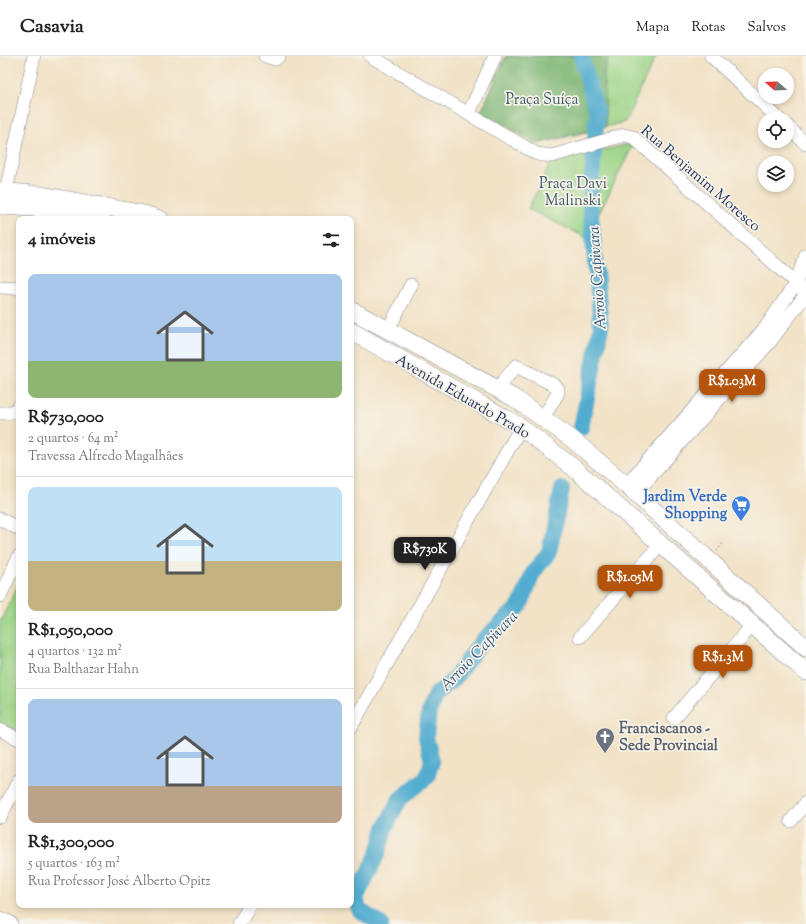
<!DOCTYPE html>
<html lang="pt">
<meta charset="utf-8">
<style>
:root{--surface:#fff;--page:#f6f6f6;--text:#202124;--muted:#757577;--line:#e0e0e0;--accent:#b45309}
body{margin:0;font-family:"Sorts Mill Goudy",serif;background:var(--page);color:var(--text);height:100vh;display:flex;flex-direction:column;font-size:15px;white-space:nowrap}
*{box-sizing:border-box;margin:0}
p{font-size:13px;color:var(--muted)}
.icon{flex:none;width:22px;height:22px;fill:none;stroke:currentColor;stroke-width:2;stroke-linecap:round;stroke-linejoin:round}
.map{position:relative;flex:1;overflow:hidden}
.panel{position:absolute;left:16px;top:160px;width:338px;height:692px;display:flex;flex-direction:column;background:var(--surface);border-radius:8px;box-shadow:0 2px 6px #0003}
.panel>*{flex:none}
.needle{width:26px;rotate:289deg}
.fabs{position:absolute;left:758px;top:12px;display:grid;gap:8px}
.fabs a{display:grid;place-items:center;width:36px;height:36px;border-radius:50%;background:var(--surface);box-shadow:0 2px 6px #0003;font-size:20px}
.price{position:absolute;translate:-50% -34px;padding:0 9px;border-radius:8px;background:var(--accent);color:#fff;font-size:13px;line-height:26px;filter:drop-shadow(0 1px 2px #0008)}
.price::after{content:'';position:absolute;left:50%;top:24px;width:12px;height:9px;margin-left:-6px;background:inherit;clip-path:polygon(0 0,100% 0,50% 100%)}
.price.active{background:#222;color:#fff}
ul{padding:0;list-style:none}
li{display:grid;align-content:center;gap:8px;height:212px;padding:0 12px}
li+li{border-top:1px solid var(--line)}
li span{display:grid;place-items:center;height:124px;border-radius:8px;color:#555}
li>.icon{margin-inline-start:auto}
span .icon{width:72px;height:72px;fill:#fffc;stroke-width:1}
li b{font-size:17px}
h2{display:flex;justify-content:space-between;align-items:center;height:48px;padding:0 12px;font-size:17px}
header{display:flex;align-items:center;gap:24px;box-sizing:border-box;height:56px;padding:0 20px;background:var(--surface);border-bottom:1px solid var(--line)}
header strong{font-size:19px}
nav{display:flex;gap:22px;margin-inline-start:auto;font-size:14px}
.map>svg:first-child{display:block}
.green{fill:#9ad385;stroke:#5a8172}
.forest{fill:#7bb572;stroke:#4b7268}
.lines{fill:none;stroke-linecap:round;stroke-linejoin:round}
.river{stroke:#51accf;stroke-width:16}
.minor-casing{stroke:#868892;stroke-width:14}
.major-casing{stroke:#868892;stroke-width:18}
.path{stroke:#868892;stroke-width:1.5;stroke-dasharray:1 3;stroke-linecap:butt}
.minor{stroke:#fff;stroke-width:13}
.major{stroke:#fff;stroke-width:17}
.labels{text-anchor:middle;stroke-width:3.5;stroke-linejoin:round;paint-order:stroke}
.park-label{font-size:15px;fill:#3b5868;stroke:#f7f3e8}
.street-label{font-size:15px;fill:#1b2f5e;stroke:#f7f3e8}
.shop-label{font-size:15px;font-weight:bold;fill:#366cbe;stroke:#f7f3e8;text-anchor:end}
.worship-label{font-size:15px;font-weight:bold;fill:#5b616d;stroke:#f7f3e8;text-anchor:start}
.water-label{font-size:16px;font-style:italic;fill:#2b5480;stroke:#f7f3e8}
</style>
<header>
<strong>Casavia</strong>
<nav><a>Mapa</a><a>Rotas</a><a>Salvos</a></nav>
</header>
<div class="map">
<svg width="806" height="868" viewBox="0 0 806 868">
<rect width="100%" height="100%" fill="#f7f3e8"/>
<filter id="ink" filterUnits="userSpaceOnUse"><feTurbulence type="fractalNoise" baseFrequency=".025" numOctaves="2"/><feDisplacementMap in="SourceGraphic" scale="8" xChannelSelector="R" yChannelSelector="G"/><feConvolveMatrix kernelMatrix="1 2 1 2 8 2 1 2 1" color-interpolation-filters="sRGB"/></filter>
<filter id="wash" filterUnits="userSpaceOnUse"><feTurbulence type="fractalNoise" baseFrequency=".012" numOctaves="4" result="noise"/><feDisplacementMap in="SourceGraphic" scale="16" xChannelSelector="R" yChannelSelector="G"/><feGaussianBlur stdDeviation="0.9" result="paint"/><feColorMatrix in="noise" values="0 0 0 0 0 0 0 0 0 0 0 0 0 0 0 0 0 1.4 0 .05"/><feComposite in="paint" operator="in"/></filter>
<g filter="url(#wash)">
<rect width="100%" height="100%" fill="#f2e2c6"/>
<path class="green" d="M506,0H656L625,66L537,88L481,56Z
M634,87L587,182L528,153L551,106Z
M19,527V676L0,667V566Z"/>
<path class="forest" d="M506,0H609L604,16L606,71L537,88L481,56Z"/>
<g class="lines">
<path class="river" d="M581,0L597,56L590,149L601,272L581,372
M381,868L359,854L356,842L378,797L385,772L400,743L427,721L432,705L426,681L429,656L435,639L454,623L482,585L520,550L533,517L549,496L562,433"/>
</g>
</g>
<g filter="url(#ink)">
<g class="lines">
<defs>
<path id="minor" d="M265,0L275,3L279,0
M370,0L537,98L552,100L624,79L633,81L796,227L806,238
M711,0L779,63
M469,57L495,0
M787,70L806,88
M6,135L34,0
M0,231L19,232
M388,274L411,229
M497,333L516,310L556,330L558,333V337L543,362
M0,357C8,357 14,357 19,350
M626,429L766,271L796,227L806,199
M635,438L769,287L806,238
M0,463L19,473
M0,540L19,500
M580,581L661,488
M674,662L753,568
M351,671L521,371
M0,674L19,683
M0,761L19,724
M791,765L806,747
M239,868L250,849"/>
<path id="major" d="M0,135L42,139L144,158L160,163
M0,150L34,152L102,163
M351,254L514,342L572,383L626,429L806,592
M351,275L521,371L575,413L806,616
M0,864L9,868"/>
</defs>
<use href="#minor" class="minor-casing"/>
<use href="#major" class="major-casing"/>
<path class="path" d="M717,495L723,487"/>
<use href="#minor" class="minor"/>
<use href="#major" class="major"/>
</g>
</g>
<defs>
<symbol id="supermarket-pin" viewBox="-11 -11 22 30"><path d="M0 17L-7.5 6A9.5 9.5 0 1 1 7.5 6Z" fill="#3f7fe0" stroke="#f7f3e8"/><path d="M-6-5.5h2.5l.6 2H6L4.5 2H-2.5L-4.4-4H-6ZM-1.5 3.2a1.3 1.3 0 1 0 .1 0ZM3 3.2a1.3 1.3 0 1 0 .1 0Z" fill="#fff"/></symbol>
<symbol id="church-pin" viewBox="-11 -11 22 30"><path d="M0 17L-7.5 6A9.5 9.5 0 1 1 7.5 6Z" fill="#6b7280" stroke="#f7f3e8"/><path d="M-1.2-6h2.4v3.5h3.3v2.4h-3.3V6h-2.4V-.1h-3.3v-2.4h3.3Z" fill="#fff"/></symbol>
</defs>
<g fill-rule="evenodd">
<use href="#supermarket-pin" x="730" y="438" width="22" height="30"/>
<use href="#church-pin" x="594" y="670" width="22" height="30"/>
</g>
<g class="labels">
<g class="park-label">
<text x="542" y="48">Praça Suíça</text>
<text x="573" y="132">Praça Davi<tspan x="573" dy="17">Malinski</tspan></text>
</g>
<g class="street-label">
<text transform="translate(701 122) rotate(41)" y="5">Rua Benjamim Moresco</text>
<text transform="translate(463 340) rotate(30)" y="5">Avenida Eduardo Prado</text>
</g>
<g class="shop-label">
<text x="727" y="445">Jardim Verde<tspan x="727" dy="17">Shopping</tspan></text>
</g>
<g class="worship-label">
<text x="619" y="677">Franciscanos -<tspan x="619" dy="17">Sede Provincial</tspan></text>
</g>
<g class="water-label">
<text transform="translate(596 222) rotate(-94)" y="6">Arroio Capivara</text>
<text transform="translate(478 594) rotate(-46)" y="6">Arroio Capivara</text>
</g>
</g>
</svg>
<div class="fabs">
<a><svg class="needle" viewBox="-14 -14 28 28"><path d="M0-13l5 13h-10z" fill="#e53935"/><path d="M0 13l5-13h-10z" fill="#757577"/></svg></a>
<a><svg class="icon" aria-label="locate" viewBox="0 0 24 24"><circle cx="12" cy="12" r="6"/><path d="M12 2v4M12 18v4M2 12h4M18 12h4"/></svg></a>
<a><svg class="icon" aria-label="layers" viewBox="0 0 24 24"><path d="M12 4l9 5-9 5-9-5zM3 14l9 5 9-5"/></svg></a>
</div>
<b class="price" style="left:732px;top:347px">R$1.03M</b>
<b class="price active" style="left:425px;top:515px">R$730K</b>
<b class="price" style="left:630px;top:543px">R$1.05M</b>
<b class="price" style="left:723px;top:623px">R$1.3M</b>
<section class="panel">
<h2>4 imóveis<svg class="icon" aria-label="filters" viewBox="0 0 24 24"><path d="M4 7h16M4 17h16"/><circle cx="9" cy="7" r="2"/><circle cx="15" cy="17" r="2"/></svg></h2>
<ul>
<li><span style="background:linear-gradient(#a9c7e8 70%,#8fb573 0)"><svg class="icon" aria-label="home" viewBox="0 0 24 24"><path d="M3 11l9-7 9 7M6 9v11h12V9"/></svg></span><div><b>R$730,000</b><p>2 quartos · 64 m²</p><p>Travessa Alfredo Magalhães</p></div></li>
<li><span style="background:linear-gradient(#bfe0f5 60%,#c2b280 0)"><svg class="icon" aria-label="home" viewBox="0 0 24 24"><path d="M3 11l9-7 9 7M6 9v11h12V9"/></svg></span><div><b>R$1,050,000</b><p>4 quartos · 132 m²</p><p>Rua Balthazar Hahn</p></div></li>
<li><span style="background:linear-gradient(#a9c7e8 70%,#b9a48a 0)"><svg class="icon" aria-label="home" viewBox="0 0 24 24"><path d="M3 11l9-7 9 7M6 9v11h12V9"/></svg></span><div><b>R$1,300,000</b><p>5 quartos · 163 m²</p><p>Rua Professor José Alberto Opitz</p></div></li>
</ul>
</section>
</div>
